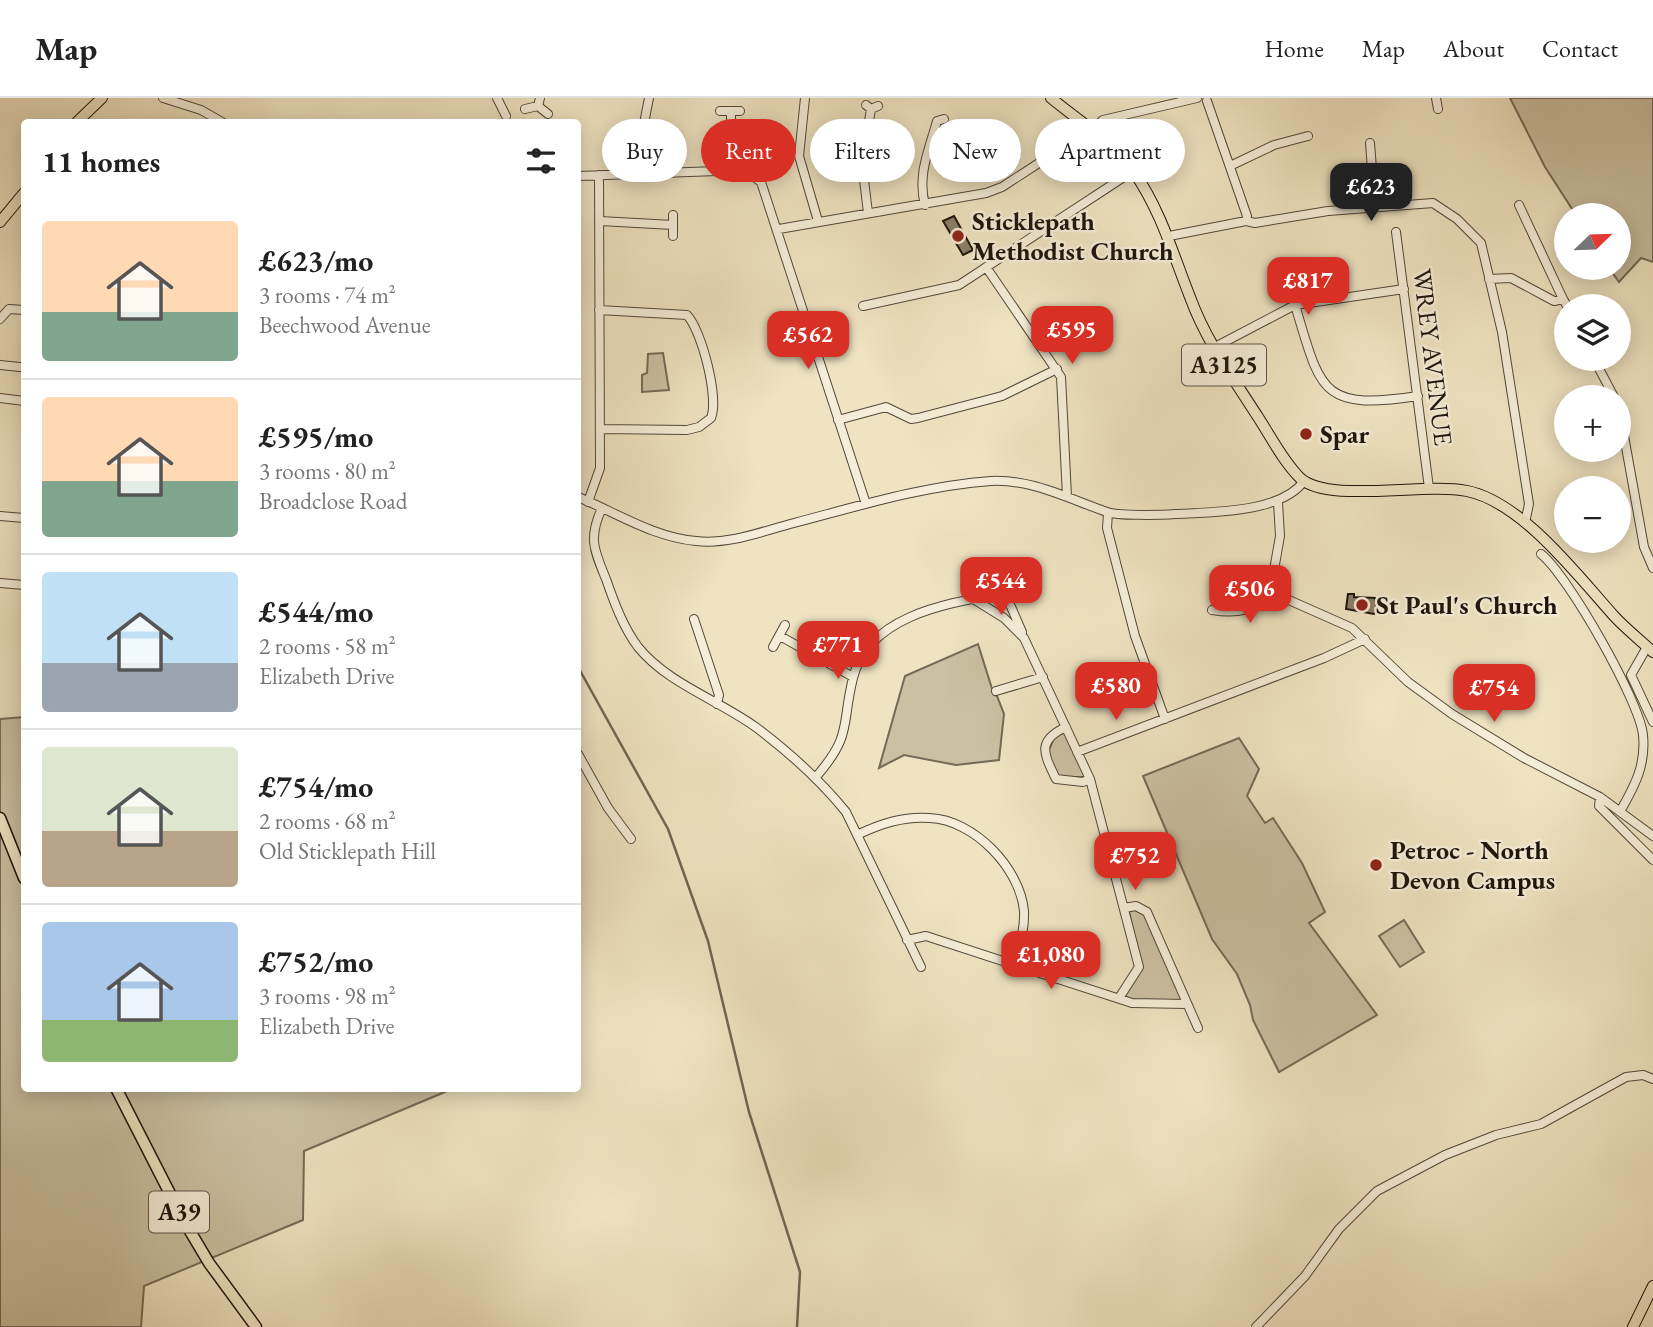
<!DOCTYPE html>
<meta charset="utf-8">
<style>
:root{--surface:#fff;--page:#f6f6f6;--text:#222;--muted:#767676;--line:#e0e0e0;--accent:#d93025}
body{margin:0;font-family:"EB Garamond",serif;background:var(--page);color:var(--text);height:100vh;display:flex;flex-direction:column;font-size:26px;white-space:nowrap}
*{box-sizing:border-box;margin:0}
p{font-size:23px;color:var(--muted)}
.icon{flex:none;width:38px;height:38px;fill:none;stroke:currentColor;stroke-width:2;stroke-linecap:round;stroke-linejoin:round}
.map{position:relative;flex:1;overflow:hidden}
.sheet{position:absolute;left:21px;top:21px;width:560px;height:973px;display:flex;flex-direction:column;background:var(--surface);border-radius:7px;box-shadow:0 4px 18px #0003}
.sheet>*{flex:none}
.guide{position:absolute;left:602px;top:21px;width:665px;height:63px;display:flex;gap:14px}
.needle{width:46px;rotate:67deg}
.fabs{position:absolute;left:1554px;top:105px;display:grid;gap:14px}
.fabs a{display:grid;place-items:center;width:77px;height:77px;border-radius:50%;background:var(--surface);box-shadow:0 4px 18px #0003;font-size:35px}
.price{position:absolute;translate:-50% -60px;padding:0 16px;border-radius:14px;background:var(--accent);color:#fff;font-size:23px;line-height:46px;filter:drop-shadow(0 2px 4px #0008)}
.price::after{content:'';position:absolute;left:50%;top:42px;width:21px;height:16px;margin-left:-10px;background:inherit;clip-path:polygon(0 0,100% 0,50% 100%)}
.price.active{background:#222;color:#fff}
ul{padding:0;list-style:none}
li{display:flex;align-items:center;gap:21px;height:175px;padding:0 21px}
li+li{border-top:2px solid var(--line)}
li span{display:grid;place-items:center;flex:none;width:196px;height:140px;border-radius:7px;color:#555}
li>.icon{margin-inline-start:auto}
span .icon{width:84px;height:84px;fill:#fffc;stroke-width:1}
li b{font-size:30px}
h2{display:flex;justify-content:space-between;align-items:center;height:84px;padding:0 21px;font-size:30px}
.tag{padding:0 24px;border-radius:32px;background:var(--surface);box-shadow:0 4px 18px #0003;font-size:24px;line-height:63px}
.tag.active{background:var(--accent);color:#fff}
header{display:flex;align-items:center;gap:42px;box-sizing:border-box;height:98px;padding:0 35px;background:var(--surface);border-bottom:2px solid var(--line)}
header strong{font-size:33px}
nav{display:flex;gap:38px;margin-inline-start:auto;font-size:24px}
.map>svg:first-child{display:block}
.green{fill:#cbc0a2;stroke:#746a57;stroke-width:2}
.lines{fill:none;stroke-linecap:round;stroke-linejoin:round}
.stream{stroke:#706653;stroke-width:2.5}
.building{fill:#8a806a;stroke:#1d140c;stroke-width:2}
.minor-casing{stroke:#524839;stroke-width:10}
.major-casing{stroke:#1d140c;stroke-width:12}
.highway-casing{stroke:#1d140c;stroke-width:13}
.minor{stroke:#f5edd7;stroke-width:8}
.major{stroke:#efe3c1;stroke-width:10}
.highway{stroke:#efe3c1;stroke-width:10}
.poi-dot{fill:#8f2418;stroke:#f5edd7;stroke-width:2.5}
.labels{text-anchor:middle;stroke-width:5;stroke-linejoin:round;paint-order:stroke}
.shield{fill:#f5edd7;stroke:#5e5549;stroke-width:2}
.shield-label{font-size:24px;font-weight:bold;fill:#1d140c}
.poi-label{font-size:26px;font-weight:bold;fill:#1d140c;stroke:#f5edd7;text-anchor:start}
.street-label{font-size:26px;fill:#1d140c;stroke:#f5edd7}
</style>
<header>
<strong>Map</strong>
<nav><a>Home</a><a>Map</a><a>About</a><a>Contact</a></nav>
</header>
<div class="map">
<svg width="1653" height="1229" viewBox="0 0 1653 1229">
<rect width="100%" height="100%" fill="#efe3c1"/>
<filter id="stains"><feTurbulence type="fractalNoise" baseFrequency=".00286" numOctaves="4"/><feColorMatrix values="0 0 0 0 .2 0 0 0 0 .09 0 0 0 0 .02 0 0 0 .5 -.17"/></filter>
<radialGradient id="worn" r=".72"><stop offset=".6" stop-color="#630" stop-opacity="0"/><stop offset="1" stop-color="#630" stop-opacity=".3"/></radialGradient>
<path class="green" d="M1510,0H1653V164L1641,160L1619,184L1609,170H1619V117H1576L1545,69Z
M663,255L669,292L642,294V277L647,275L648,256Z
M978,546L994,597L997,598L1004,616L999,662L956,667L904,657L879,670L905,578Z
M24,619V990L452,991L304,1053L303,1122L144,1188L141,1229H0V621Z
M1065,632L1086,679H1058L1047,656L1055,638Z
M1239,640L1259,671L1247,698L1265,725L1273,720L1302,765L1325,814L1309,825L1377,917L1279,974L1253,922L1250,907L1237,876L1212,841L1143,678Z
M1137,811L1144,815L1183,904L1132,902L1125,898L1141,872L1129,813Z
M1404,822L1424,854L1400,869L1379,838Z"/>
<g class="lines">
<path class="stream" d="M578,569L668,731L708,843L749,1014L800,1174L797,1229"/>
</g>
<path class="building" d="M954,118L973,152L963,157L943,123Z
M1348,496H1354V499L1375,500L1377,513L1374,516L1346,511Z"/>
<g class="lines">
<defs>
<path id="minor" d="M163,0L201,12L222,24
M497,0L506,18
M805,0L799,58L818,123
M1436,0L1438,11
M1207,3L1247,118L1246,123
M866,7L871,11L878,8
M538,8L548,16
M525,11L538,8L540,0
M720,13H740
M1093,31L1103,22L1197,0
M1370,45L1375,110
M1230,68L1274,47L1308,38
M731,73V13
M634,76L649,0
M578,78L745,72L761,84L866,406
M925,107C917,77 929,52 937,23L944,21
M1519,107L1563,201
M868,115L862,65L871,11
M600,123L673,127
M779,131L986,95L1002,89L1042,63
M1396,134L1429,390
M673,138V117
M1169,138L1246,123L1255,125L1328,113L1433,105L1457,121L1481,145L1502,234L1529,406L1525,425
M986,169L1061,279L1067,398
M1489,181L1511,180L1554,203L1563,201L1567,208
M1295,207C1321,293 1320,313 1418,298
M863,208L959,187L1133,73
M599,212L687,217C702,233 719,300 711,320L699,329L687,332L601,331
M0,221L9,211L24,212
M1213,250L1295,207L1404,191
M1594,261L1614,299
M0,267L20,269
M0,300L24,303
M1619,310L1644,449L1653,470
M838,322L886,309L911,321L918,320L1002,298L1057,271
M578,399C617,415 653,439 696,443C729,447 763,433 794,425C859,408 923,388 991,383C1033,381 1069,401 1107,414C1117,418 1162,417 1175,416C1212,414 1281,415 1304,383
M588,404L600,370L599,77
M1278,404L1280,438L1271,489L1273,495L1352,530L1408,584L1452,616L1524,660L1600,699L1653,738
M602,410C588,440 594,452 606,481C614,504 623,529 638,549C668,586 719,602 757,630C790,655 820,682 846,714L921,869
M1108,415L1107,430L1135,538L1165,621
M0,418L24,420
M1541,456C1568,477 1640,604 1643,637C1646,667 1635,687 1621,712
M0,485L24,487
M975,502L1004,520L1024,540L1090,681L1139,869L1119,900
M1212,512C1238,516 1253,513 1273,495
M694,521L719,597L717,606
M780,538L853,579
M773,549L785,527
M1647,549L1631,577L1653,624
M996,593L1043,579
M1066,629C1036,643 1044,656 1056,681L1083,684L1090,681
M1077,654L1324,560L1365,541
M578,656L608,710L631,741
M816,679C853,636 841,628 853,580C869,516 950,505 1005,495L1022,534
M1600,699L1599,708L1653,762
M857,737C880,726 903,718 930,720C974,722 1020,770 1024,813C1025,832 1019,849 1014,866
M1124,810L1136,808L1147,814L1198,930
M907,842L926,838L1132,905L1187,906
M1256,1229L1305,1178L1339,1131L1377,1093L1445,1057L1496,1037L1541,1026L1626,979L1643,977L1653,981"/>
<path id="major" d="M1051,0C1080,24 1112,43 1134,74C1161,113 1173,156 1190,199C1206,243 1233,280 1258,319C1271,339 1283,363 1300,380C1328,406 1424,384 1467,393C1522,404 1578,478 1614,518C1626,531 1640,542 1653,554
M77,24L102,0
M0,124L24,95
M1633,1229L1653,1188"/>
<path id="highway" d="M0,720L24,780
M116,990L184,1123L209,1165L256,1229"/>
</defs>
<use href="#minor" class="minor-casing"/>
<use href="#major" class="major-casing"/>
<use href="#highway" class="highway-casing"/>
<use href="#minor" class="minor"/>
<use href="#major" class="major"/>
<use href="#highway" class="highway"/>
</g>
<g class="poi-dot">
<circle cx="958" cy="138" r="7"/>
<circle cx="1306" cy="336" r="7"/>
<circle cx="1362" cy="507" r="7"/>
<circle cx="1376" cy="767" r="7"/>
</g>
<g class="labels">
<g class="shield">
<rect x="1182" y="246.5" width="84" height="41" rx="5"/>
<rect x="149" y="1093.5" width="60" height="41" rx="5"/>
</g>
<g class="shield-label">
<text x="1224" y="275">A3125</text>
<text x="179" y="1122">A39</text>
</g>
<g class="poi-label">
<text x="972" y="132">Sticklepath<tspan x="972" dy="30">Methodist Church</tspan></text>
<text x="1320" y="345">Spar</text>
<text x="1376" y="516">St Paul's Church</text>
<text x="1390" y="761">Petroc - North<tspan x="1390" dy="30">Devon Campus</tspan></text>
</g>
<g class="street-label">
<text transform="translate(1433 259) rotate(83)" y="9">WREY AVENUE</text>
</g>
</g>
<rect width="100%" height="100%" filter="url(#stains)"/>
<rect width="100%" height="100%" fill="url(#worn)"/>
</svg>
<div class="fabs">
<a><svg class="needle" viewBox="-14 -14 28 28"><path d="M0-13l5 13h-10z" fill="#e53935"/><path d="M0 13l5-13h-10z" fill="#767676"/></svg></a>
<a><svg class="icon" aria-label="layers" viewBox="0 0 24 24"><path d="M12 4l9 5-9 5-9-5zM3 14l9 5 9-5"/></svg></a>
<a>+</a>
<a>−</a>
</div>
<b class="price active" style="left:1371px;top:125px">£623</b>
<b class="price" style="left:1308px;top:219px">£817</b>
<b class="price" style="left:1072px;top:268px">£595</b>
<b class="price" style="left:808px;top:273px">£562</b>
<b class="price" style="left:1001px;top:519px">£544</b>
<b class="price" style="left:1250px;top:527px">£506</b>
<b class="price" style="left:838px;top:583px">£771</b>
<b class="price" style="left:1116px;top:624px">£580</b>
<b class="price" style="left:1494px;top:626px">£754</b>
<b class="price" style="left:1135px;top:794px">£752</b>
<b class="price" style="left:1051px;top:893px">£1,080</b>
<div class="guide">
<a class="tag">Buy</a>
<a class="tag active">Rent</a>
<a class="tag">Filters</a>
<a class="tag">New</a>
<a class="tag">Apartment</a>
</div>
<section class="sheet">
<h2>11 homes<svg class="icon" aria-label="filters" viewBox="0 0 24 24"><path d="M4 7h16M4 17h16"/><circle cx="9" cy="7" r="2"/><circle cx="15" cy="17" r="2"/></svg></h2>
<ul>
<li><span style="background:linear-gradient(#ffd9b3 65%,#7fa58c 0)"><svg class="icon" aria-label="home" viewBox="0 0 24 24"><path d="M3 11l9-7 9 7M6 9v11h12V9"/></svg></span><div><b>£623/mo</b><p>3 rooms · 74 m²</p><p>Beechwood Avenue</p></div></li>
<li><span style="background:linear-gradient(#ffd9b3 60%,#7fa58c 0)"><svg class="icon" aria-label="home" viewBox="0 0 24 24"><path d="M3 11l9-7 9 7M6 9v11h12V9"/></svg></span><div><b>£595/mo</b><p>3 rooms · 80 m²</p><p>Broadclose Road</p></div></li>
<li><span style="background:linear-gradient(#bfe0f5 65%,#9aa5b1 0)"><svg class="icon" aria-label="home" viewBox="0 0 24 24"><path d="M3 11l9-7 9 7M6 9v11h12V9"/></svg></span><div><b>£544/mo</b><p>2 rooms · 58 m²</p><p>Elizabeth Drive</p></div></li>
<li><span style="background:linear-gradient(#dfe7d0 60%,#b9a48a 0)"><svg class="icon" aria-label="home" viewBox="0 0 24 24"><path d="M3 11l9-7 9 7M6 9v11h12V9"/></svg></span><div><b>£754/mo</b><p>2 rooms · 68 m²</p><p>Old Sticklepath Hill</p></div></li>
<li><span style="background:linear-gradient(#a9c7e8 70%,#8fb573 0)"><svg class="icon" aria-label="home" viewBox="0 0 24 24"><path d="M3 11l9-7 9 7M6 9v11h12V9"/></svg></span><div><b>£752/mo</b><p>3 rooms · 98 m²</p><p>Elizabeth Drive</p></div></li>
</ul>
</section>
</div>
